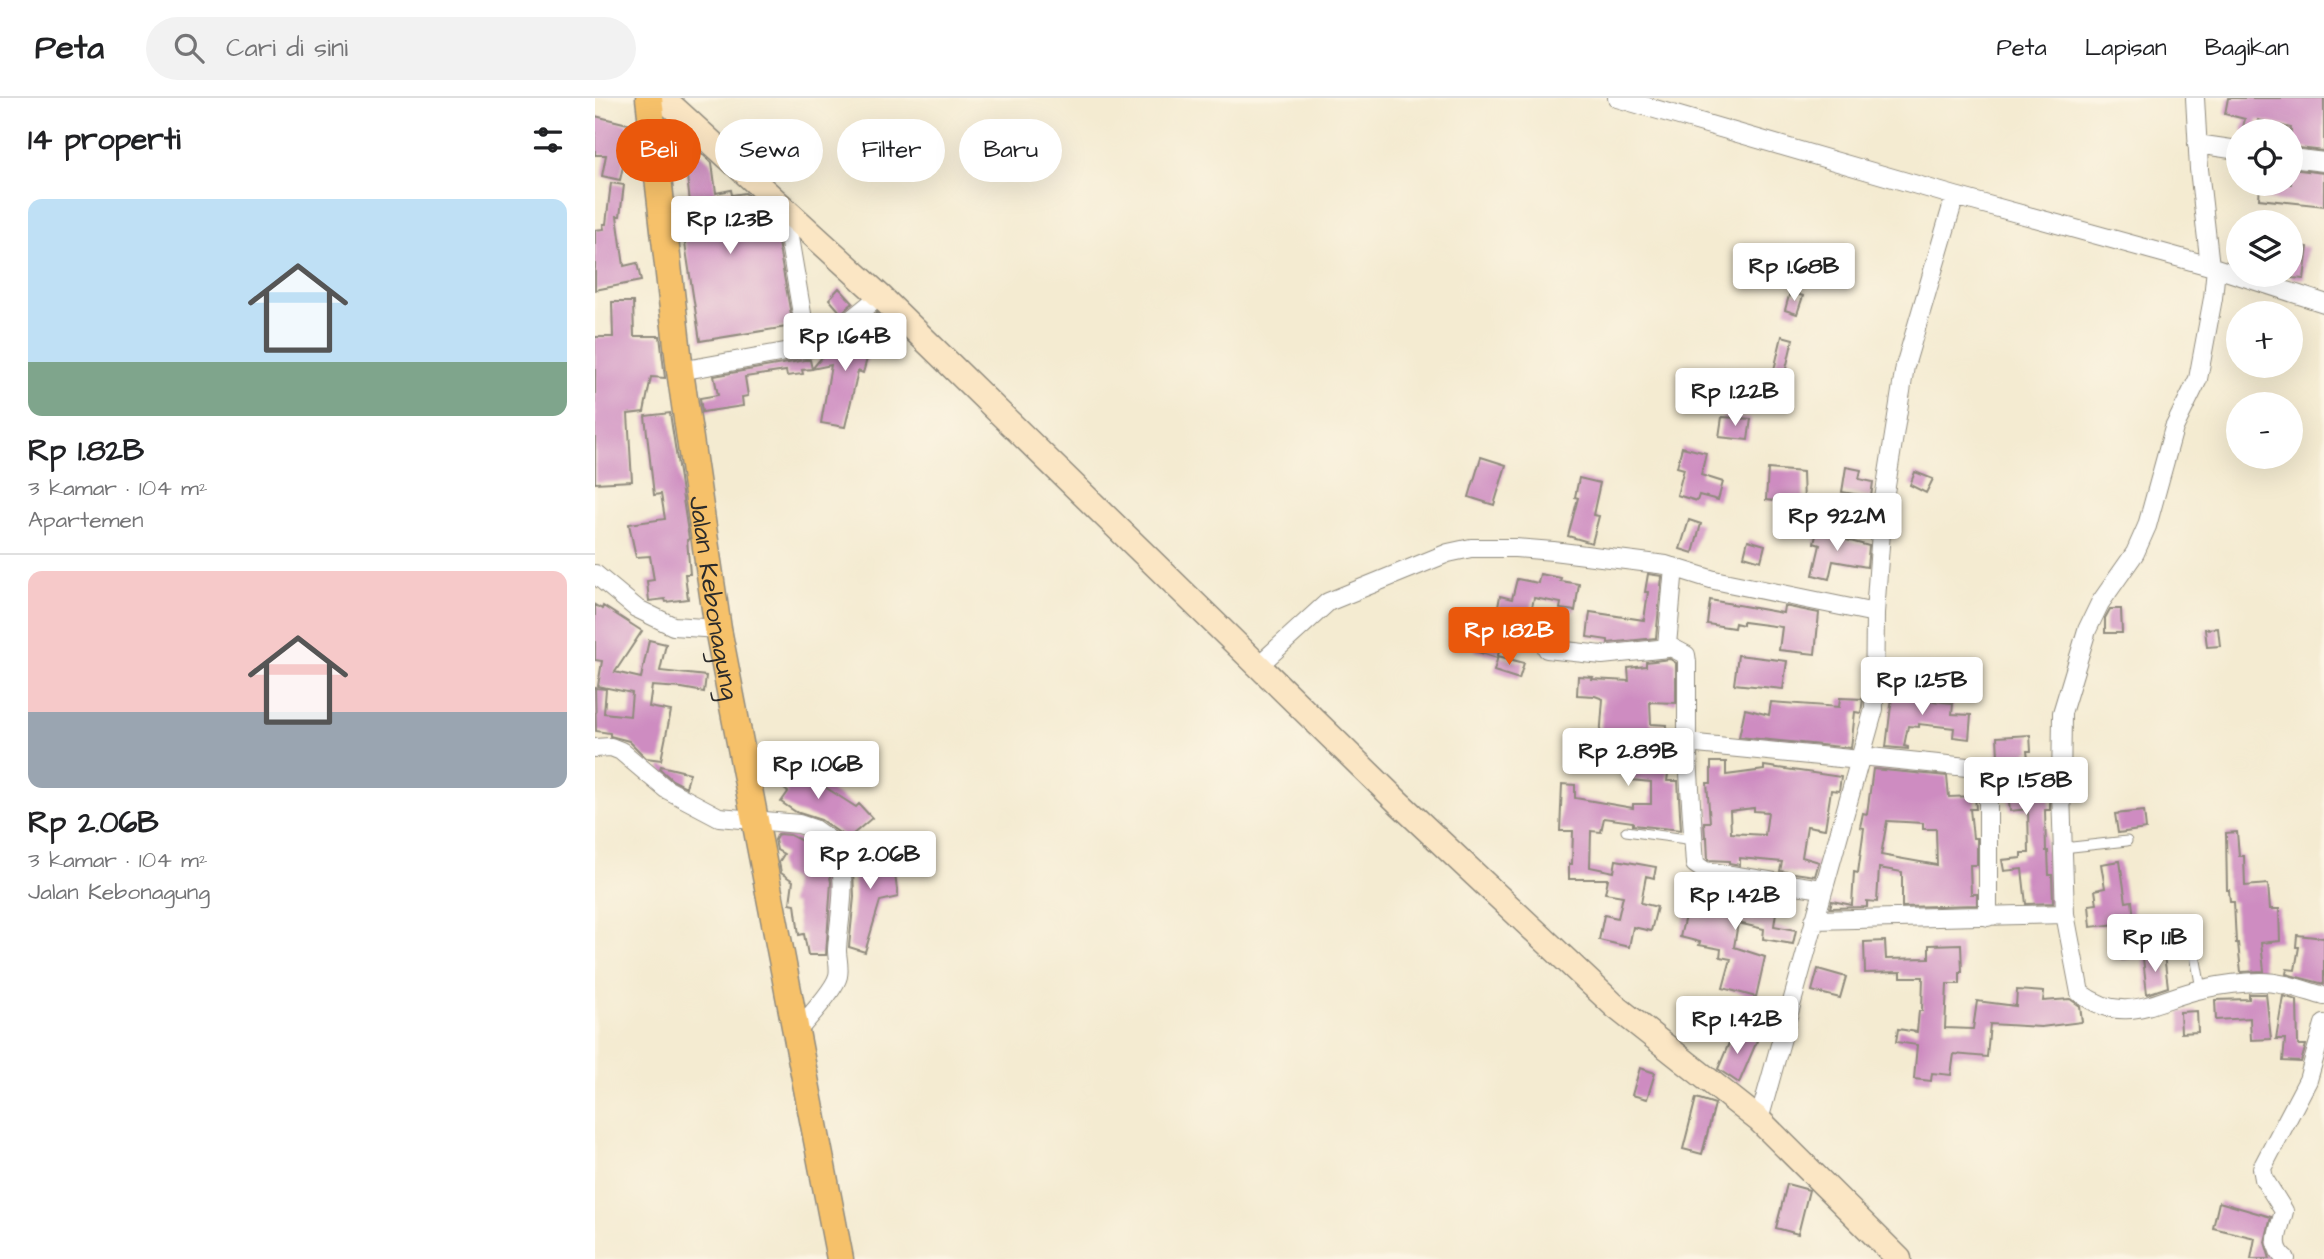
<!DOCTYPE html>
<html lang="id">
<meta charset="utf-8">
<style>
:root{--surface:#fff;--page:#f2f2f2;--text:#202124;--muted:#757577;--line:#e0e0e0;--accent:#ea580c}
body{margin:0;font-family:"Architects Daughter",sans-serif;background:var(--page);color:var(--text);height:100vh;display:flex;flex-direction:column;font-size:26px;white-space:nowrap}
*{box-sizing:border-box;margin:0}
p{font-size:23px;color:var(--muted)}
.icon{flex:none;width:38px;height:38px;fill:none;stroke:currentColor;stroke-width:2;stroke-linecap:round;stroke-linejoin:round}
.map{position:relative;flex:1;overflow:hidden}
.drawer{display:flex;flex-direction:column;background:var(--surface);width:595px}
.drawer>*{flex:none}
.guide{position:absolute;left:21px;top:21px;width:665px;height:63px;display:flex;gap:14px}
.controls{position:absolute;left:1631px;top:21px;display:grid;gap:14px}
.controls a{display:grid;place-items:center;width:77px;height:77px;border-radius:50%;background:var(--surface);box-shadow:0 7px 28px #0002;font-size:35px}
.price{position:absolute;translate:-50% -60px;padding:0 16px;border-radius:7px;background:#fff;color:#222;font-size:23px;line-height:46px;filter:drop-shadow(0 2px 4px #0008)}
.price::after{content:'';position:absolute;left:50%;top:42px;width:21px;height:16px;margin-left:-10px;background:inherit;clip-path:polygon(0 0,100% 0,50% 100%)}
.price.on{background:var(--accent);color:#fff}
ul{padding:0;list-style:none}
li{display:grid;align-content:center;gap:14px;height:371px;padding:0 28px}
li+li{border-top:2px solid var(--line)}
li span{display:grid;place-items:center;height:217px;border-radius:14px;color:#555}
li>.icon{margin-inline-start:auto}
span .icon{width:126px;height:126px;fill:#fffc;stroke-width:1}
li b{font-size:30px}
h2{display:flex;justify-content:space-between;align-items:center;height:84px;padding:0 28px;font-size:30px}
.pill{padding:0 24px;border-radius:32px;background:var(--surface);box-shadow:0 7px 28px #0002;font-size:24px;line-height:63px}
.pill.on{background:var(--accent);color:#fff}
header{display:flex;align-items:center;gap:42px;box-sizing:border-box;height:98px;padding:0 35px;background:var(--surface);border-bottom:2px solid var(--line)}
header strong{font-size:33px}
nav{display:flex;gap:38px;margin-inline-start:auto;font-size:24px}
.search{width:490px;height:63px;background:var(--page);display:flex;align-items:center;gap:18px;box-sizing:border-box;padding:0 24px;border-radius:38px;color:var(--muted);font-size:26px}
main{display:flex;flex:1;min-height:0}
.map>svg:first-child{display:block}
.building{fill:#ce8cc1;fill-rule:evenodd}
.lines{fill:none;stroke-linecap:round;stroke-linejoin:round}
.lane-casing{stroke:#908b7e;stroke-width:11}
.street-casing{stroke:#908b7e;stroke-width:20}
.secondary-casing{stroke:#908b7e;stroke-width:27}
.primary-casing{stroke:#908b7e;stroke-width:29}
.lane{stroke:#fff;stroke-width:9}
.street{stroke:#fff;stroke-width:18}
.secondary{stroke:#fbe6c4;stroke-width:24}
.primary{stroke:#f6c16b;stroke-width:26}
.labels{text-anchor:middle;stroke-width:5;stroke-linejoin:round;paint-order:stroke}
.street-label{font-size:26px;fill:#2b2b2b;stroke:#fcf5e5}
</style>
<header>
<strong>Peta</strong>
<div class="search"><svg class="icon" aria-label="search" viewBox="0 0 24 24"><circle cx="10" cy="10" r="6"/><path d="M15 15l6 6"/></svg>Cari di sini</div>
<nav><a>Peta</a><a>Lapisan</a><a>Bagikan</a></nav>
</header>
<main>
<section class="drawer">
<h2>14 properti<svg class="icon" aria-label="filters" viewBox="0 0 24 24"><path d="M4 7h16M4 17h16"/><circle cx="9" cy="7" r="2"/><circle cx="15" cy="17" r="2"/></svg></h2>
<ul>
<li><span style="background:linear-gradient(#bfe0f5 75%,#7fa58c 0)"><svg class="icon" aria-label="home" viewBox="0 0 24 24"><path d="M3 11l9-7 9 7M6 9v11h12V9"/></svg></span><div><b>Rp 1.82B</b><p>3 kamar · 104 m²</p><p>Apartemen</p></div></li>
<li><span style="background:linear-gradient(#f6c9c9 65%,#9aa5b1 0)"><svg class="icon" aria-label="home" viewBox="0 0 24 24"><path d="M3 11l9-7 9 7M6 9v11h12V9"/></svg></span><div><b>Rp 2.06B</b><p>3 kamar · 104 m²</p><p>Jalan Kebonagung</p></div></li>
</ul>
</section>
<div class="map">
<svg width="1729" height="1161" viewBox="0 0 1729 1161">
<rect width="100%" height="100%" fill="#fcf5e5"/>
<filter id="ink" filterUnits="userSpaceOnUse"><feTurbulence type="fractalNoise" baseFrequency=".0143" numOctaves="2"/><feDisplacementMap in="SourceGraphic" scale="14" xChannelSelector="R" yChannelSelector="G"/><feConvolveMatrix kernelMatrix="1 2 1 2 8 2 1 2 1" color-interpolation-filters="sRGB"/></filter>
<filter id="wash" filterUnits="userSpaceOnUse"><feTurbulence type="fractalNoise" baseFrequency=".00686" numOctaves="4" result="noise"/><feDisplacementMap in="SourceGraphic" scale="28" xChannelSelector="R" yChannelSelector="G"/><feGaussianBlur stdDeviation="1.57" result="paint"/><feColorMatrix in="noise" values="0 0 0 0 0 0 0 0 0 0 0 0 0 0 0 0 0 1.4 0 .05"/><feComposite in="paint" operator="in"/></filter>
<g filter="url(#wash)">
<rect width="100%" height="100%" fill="#f4ebd1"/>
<g id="blocks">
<path class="building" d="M1633,0H1729V53L1696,49V30L1663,22L1661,33H1647L1650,21L1630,16Z
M0,18L37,27L25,82L7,78L11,57H0Z
M83,34L95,44L96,51L101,50L117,65L121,95L136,92L137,97L150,95L163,106L165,120L176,118L179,122L198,228L105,243L88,132L98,131L90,61L77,64L74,36Z
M1696,71L1729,75V108L1664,101L1665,86H1696Z
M16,85L29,87L25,118H22L29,168L42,165L46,183L0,192V132L9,131L8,126H11Z
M1696,146L1713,149L1709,181L1696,180Z
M244,190L258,205L246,215L234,201Z
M1195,194L1208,198L1202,216L1190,212Z
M17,204H38L39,238H65L70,280L56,279L49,314L33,316L37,383L0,385V239H18Z
M282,215L287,221L272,237L265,254L273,257L268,275L263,273L250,329L226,325L236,267L217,271L228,258Z
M1187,238L1198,241L1190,275L1179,272Z
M210,262H215L217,271L207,272L208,276L192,278L191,273L150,279L153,298L147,299L148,308L107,314L105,300L123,297L119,278Z
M75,315L94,441L92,442L95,476H90L93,501L71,504L70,501L54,503L52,483L59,482L55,458L41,459L34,426L70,421L66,396L59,397L50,318Z
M1127,319L1156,321L1153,342L1124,339Z
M1087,349L1111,355L1106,377L1128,384L1123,402L1104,397L1102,403L1082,397L1089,371L1082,369Z
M886,359L911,367L899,407L874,399Z
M1251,369L1266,372L1264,381L1278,384L1276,399L1247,394Z
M1173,371L1208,374L1209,406L1171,402Z
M1320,374L1338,381L1331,395L1315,387Z
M984,380L1005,385L998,417L1004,418L997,445L973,438L983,400L980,399Z
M1094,422L1106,426L1098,455L1085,451Z
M1223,430L1245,436L1244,440L1274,448L1272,469L1238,463L1234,481L1218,477L1225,447L1219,445Z
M1153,442L1170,447L1166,463L1149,458Z
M945,476L966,480L965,483L984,486L980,513L965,511L966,505L939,500L934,523L915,519L902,560L880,553L890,522L900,525L905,498L917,501L922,481L943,485Z
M1053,476L1067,478L1061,540L1013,545V542L992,539L995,514L1049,522L1053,494H1050Z
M1115,502L1188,515L1189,508L1224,515L1220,556L1184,552L1187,529L1148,524V527L1140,525L1139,530L1112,526Z
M0,507L7,511L8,508L47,533L20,574L46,580L54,542L71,546L65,573L111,578L109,594L87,590L57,588L54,609L76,613L66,662L51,660L34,643L15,638V635L1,633L0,590L11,591L9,615L35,618L37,595L3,588L7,563L0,562Z
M1515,511H1526L1527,535H1510V520Z
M1623,530L1625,548L1612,549L1610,531Z
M1143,557L1192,563L1188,591L1139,586Z
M903,558L929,565L924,581L899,573Z
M1075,561L1081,565V605L1055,604L1056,626L1072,627L1071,641H1078L1072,683H1083L1086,732L1038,727V724L1009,720L1006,734L996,733L995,769L1019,774L1021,762L1061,769L1059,780L1051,778L1046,805L1062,809L1056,833L1038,829L1034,849L1004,842L1009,817L1023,820L1028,798L1010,795L1013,781H974V766H977L978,733H965L967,686L980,687V700L1038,710V706H1056V684L1036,682L1037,671L1024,669L1027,642L1005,641L1008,601L1000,598L982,597L983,578L998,579L997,581L1034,583L1033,570L1051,568V564Z
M1298,591L1330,594L1329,602L1358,605L1357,616L1376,617L1374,641L1358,639L1359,630L1324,626V629L1313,628L1309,648L1313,649V651L1291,649Z
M1245,600L1268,601L1266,615L1260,614L1256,650L1144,639L1150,611L1174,617L1176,604L1244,609Z
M1435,637L1436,653H1432L1438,698L1455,696V712H1450L1451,753H1453L1454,777H1457L1458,805L1431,806L1427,771L1409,773L1407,762L1426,760V755H1434L1433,711L1415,713L1412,688L1405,689L1404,677L1400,675L1399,659L1403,658L1402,639Z
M185,660L261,709L264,706L277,720L250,743L246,736L226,722L201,714L186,704L193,694L172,678Z
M1116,664H1131V677L1169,672V668L1246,679L1244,693L1236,692L1230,731L1212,728L1207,759L1224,764L1220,778L1185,773L1187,764L1145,760V767L1134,765V763L1113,762L1112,739H1110L1109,724H1115L1112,685H1116ZM1159,710V713L1173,714L1170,737L1136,735L1135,713Z
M66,668L95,675L91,689L77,682L65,671Z
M1278,671L1352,678L1354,699L1380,698L1381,711H1375L1378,740H1382V767H1375L1376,796H1382V807L1307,809V774L1284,770L1282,804L1272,803V809L1235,810L1237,803L1257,807L1259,774L1263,775L1269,730L1265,729L1268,715L1272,716ZM1292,723L1328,725V731H1341L1342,767L1286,757Z
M1549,713L1551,731L1523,735L1520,716Z
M1642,734L1644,758H1649L1650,788L1673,786L1675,811H1684L1685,843L1666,845L1669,873L1646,874L1643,845H1641L1639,804H1635L1634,792H1632L1631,735Z
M183,736L195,737L231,755L236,784L231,857H213L209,836L204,837L200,806L195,805L198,783L186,775L184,764L189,756L182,752L180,742Z
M288,743L292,762H298L303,799L285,803L270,854L254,849L259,799L258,769L265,773L271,764L253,750Z
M1525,763L1531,804L1537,803L1539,821L1536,822L1543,860L1527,862L1521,826L1496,829L1494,807L1502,806L1500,792L1510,790L1506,766Z
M1121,790L1183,801L1179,828L1201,832L1198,846L1168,841L1169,831L1143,825L1139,849L1170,859L1161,899L1128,890L1136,861L1125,859L1126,851L1104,847L1105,844L1085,839L1090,818L1095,819L1101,795L1119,799Z
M1702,837L1729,840V886L1691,876L1692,871L1700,872L1704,849H1701Z
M1290,843L1291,861L1334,860V847L1366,846L1367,874H1365V886H1352L1350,930L1378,931L1382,903L1421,908L1422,892L1449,894L1448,903L1475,901L1485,908L1487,924L1446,929L1395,926L1392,959L1359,956L1356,977L1337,975L1336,983L1319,981L1322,947L1301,944L1303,931L1322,934L1324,913H1327L1328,879H1306V874L1270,875L1269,844Z
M1569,857L1573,889L1552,896L1548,860Z
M1223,871L1251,879L1245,900L1217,893Z
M1654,896H1671L1676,941L1656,942L1655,920L1621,922L1620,902L1654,901Z
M1688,898L1702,902L1703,947H1711L1706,964L1688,963L1690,941H1681Z
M1602,913L1603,934L1586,935L1585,914Z
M1139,933L1162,943L1144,985L1123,971Z
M1045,970L1060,975L1052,1001L1037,997Z
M1101,1000L1120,1006L1107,1056L1088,1051Z
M1192,1086L1214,1092L1203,1136L1181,1130Z
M1624,1104L1676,1119L1670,1144L1675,1161H1656L1660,1140L1618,1130Z"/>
</g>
</g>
<g filter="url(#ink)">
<use href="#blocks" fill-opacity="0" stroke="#908b7e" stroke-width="2"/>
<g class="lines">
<defs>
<path id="lane" d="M1031,733L1099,742
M1468,750L1532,743
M1598,846L1606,891"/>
<path id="street" d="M1022,0L1360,98L1615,168L1729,205
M1600,0L1604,71L1615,168
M1602,46L1643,52
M1696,60L1729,64
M189,110L213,251
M85,273L223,248L285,198
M1079,469L1072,547L1091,557L1092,564V645L1100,766L1110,773L1227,791
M0,476L41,510L78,528L123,531
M952,551L1007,557L1073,550
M664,567L733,504L853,455L876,450H920L958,453L1071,467L1119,482L1280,515
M1092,645L1265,662
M0,650L16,649L26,653L71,691L124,719L204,726L219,731L239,745C255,778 244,817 242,852C242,860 245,870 243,878C240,891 211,923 201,934
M1266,658L1372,669L1388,674L1393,692V819
M1470,816L1466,695L1467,615L1492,532L1505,505L1540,455L1552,428L1579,330L1603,281L1618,200L1621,170
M1219,822L1470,816L1485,895C1531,929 1560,901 1607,891C1626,887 1647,884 1666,884C1688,884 1708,892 1729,898
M1164,1022L1279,611L1280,515L1288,407L1310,268L1360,98
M1691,1161C1674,1148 1685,1131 1689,1113L1669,1081L1667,1070L1713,982L1729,926"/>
<path id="secondary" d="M68,0L285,198L804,705L1021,909L1164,1022L1304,1161"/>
<g id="primary">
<path id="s1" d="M54,0L85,273L123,531L245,1161"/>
</g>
</defs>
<use href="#lane" class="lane-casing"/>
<use href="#street" class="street-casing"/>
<use href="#secondary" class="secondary-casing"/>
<use href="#primary" class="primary-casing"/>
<use href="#lane" class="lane"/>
<use href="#street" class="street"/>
<use href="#secondary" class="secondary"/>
<use href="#primary" class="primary"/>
</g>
</g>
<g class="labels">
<g class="street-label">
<text dy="9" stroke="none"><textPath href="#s1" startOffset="504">Jalan Kebonagung</textPath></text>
</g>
</g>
</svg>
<div class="controls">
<a><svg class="icon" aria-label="locate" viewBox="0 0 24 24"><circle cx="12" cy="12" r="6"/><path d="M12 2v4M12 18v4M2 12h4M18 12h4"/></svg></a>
<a><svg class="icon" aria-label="layers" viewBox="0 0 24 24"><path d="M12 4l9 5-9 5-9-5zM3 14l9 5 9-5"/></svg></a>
<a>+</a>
<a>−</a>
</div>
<b class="price" style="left:135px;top:158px">Rp 1.23B</b>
<b class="price" style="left:1199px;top:205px">Rp 1.68B</b>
<b class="price" style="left:250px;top:275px">Rp 1.64B</b>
<b class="price" style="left:1140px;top:330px">Rp 1.22B</b>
<b class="price" style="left:1242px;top:455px">Rp 922M</b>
<b class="price on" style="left:914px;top:569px">Rp 1.82B</b>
<b class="price" style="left:1327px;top:619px">Rp 1.25B</b>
<b class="price" style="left:1033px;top:690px">Rp 2.89B</b>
<b class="price" style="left:223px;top:703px">Rp 1.06B</b>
<b class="price" style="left:1431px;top:719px">Rp 1.58B</b>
<b class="price" style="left:275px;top:793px">Rp 2.06B</b>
<b class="price" style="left:1140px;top:834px">Rp 1.42B</b>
<b class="price" style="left:1560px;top:876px">Rp 1.1B</b>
<b class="price" style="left:1142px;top:958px">Rp 1.42B</b>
<div class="guide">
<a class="pill on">Beli</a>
<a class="pill">Sewa</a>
<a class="pill">Filter</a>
<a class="pill">Baru</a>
</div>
</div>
</main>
